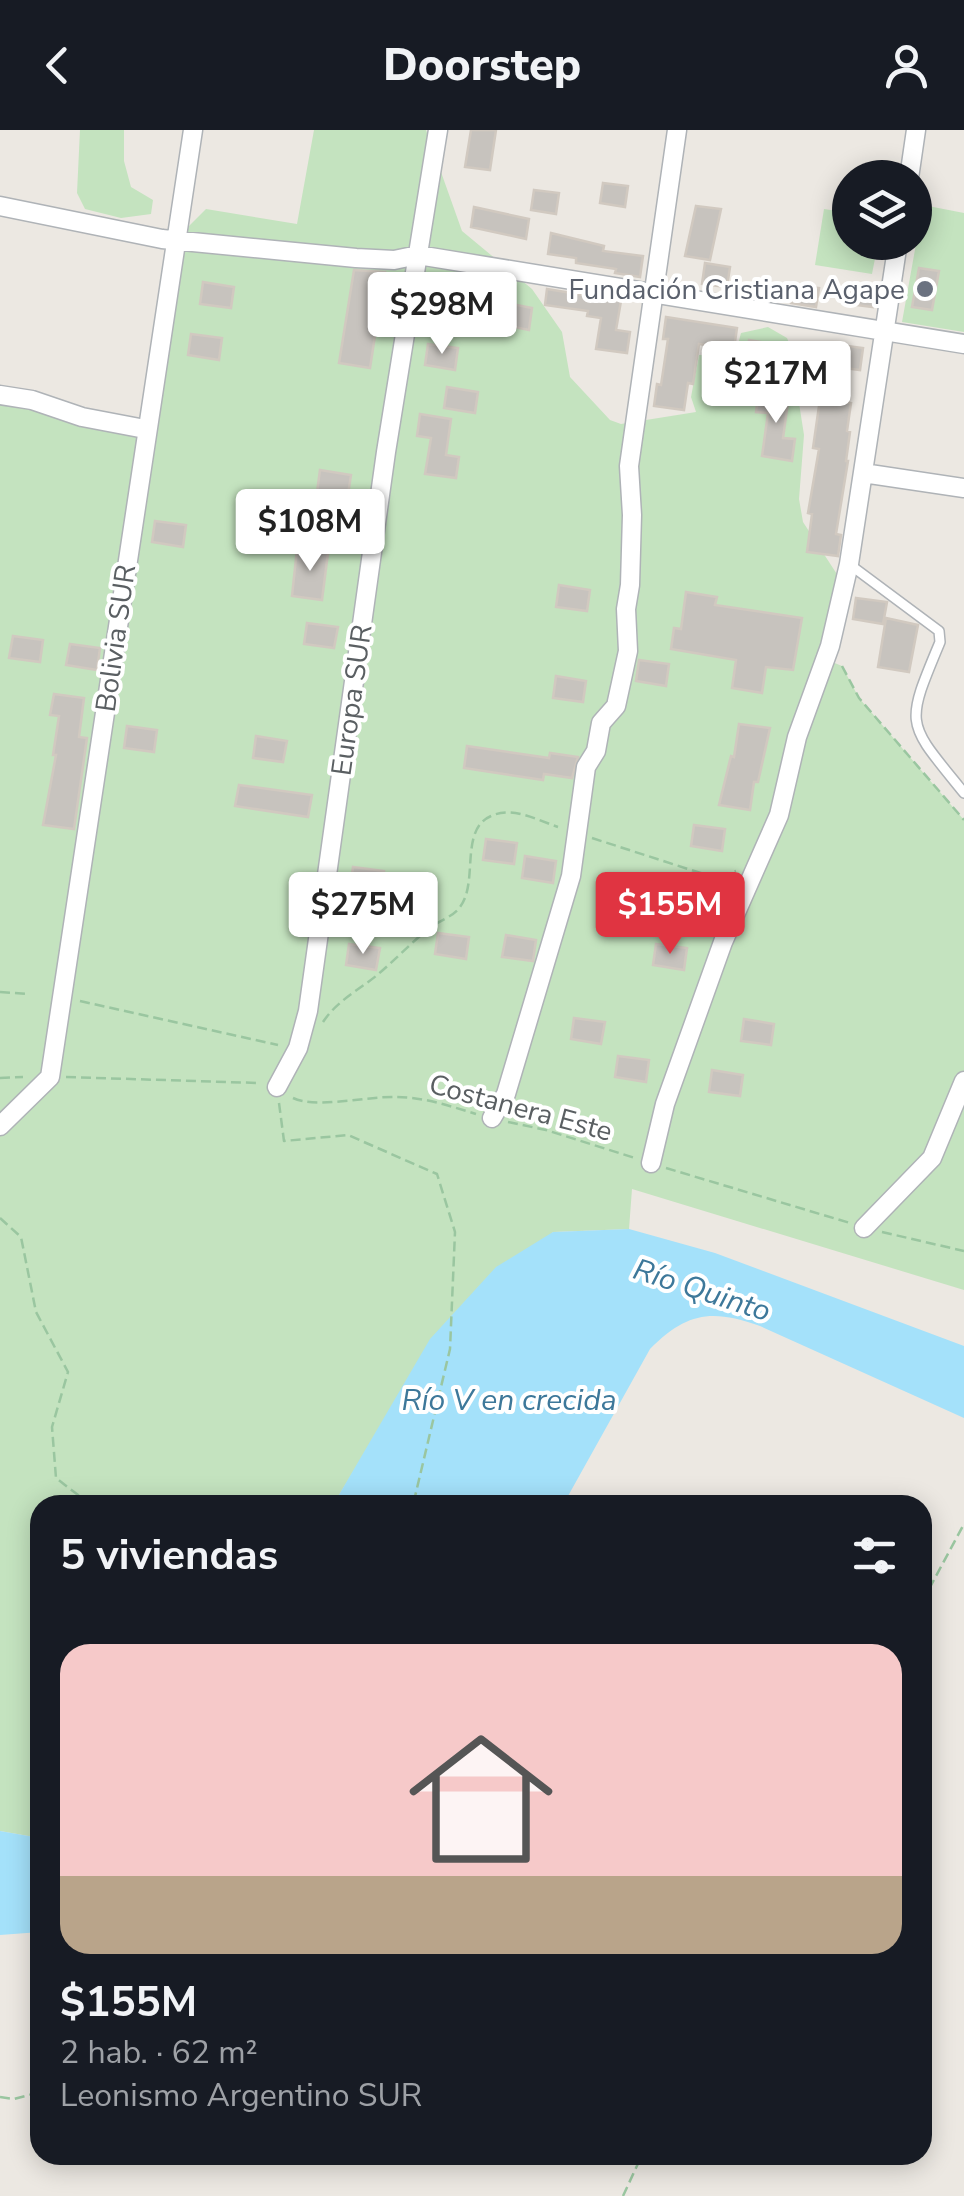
<!DOCTYPE html>
<html lang="es">
<meta charset="utf-8">
<style>
:root{--surface:#171b24;--page:#20242c;--text:#f1f3f6;--muted:#9ea1a6;--line:#363941;--accent:#e03441}
body{margin:0;font-family:"Nunito Sans",sans-serif;background:var(--page);color:var(--text);height:100vh;display:flex;flex-direction:column;font-size:38px;white-space:nowrap}
*{box-sizing:border-box;margin:0}
p{font-size:32px;color:var(--muted)}
.icon{flex:none;width:55px;height:55px;fill:none;stroke:currentColor;stroke-width:2;stroke-linecap:round;stroke-linejoin:round}
.map{position:relative;flex:1;overflow:hidden}
.side{position:absolute;left:30px;top:1365px;width:902px;height:670px;display:flex;flex-direction:column;background:var(--surface);border-radius:30px;box-shadow:0 5px 25px #0003}
.side>*{flex:none}
.buttons{position:absolute;left:832px;top:30px;display:grid;gap:20px}
.buttons a{display:grid;place-items:center;width:100px;height:100px;border-radius:50%;background:var(--surface);box-shadow:0 5px 25px #0003;font-size:50px}
.price{position:absolute;translate:-50% -85px;padding:0 22px;border-radius:10px;background:#fff;color:#222;font-size:32px;line-height:65px;filter:drop-shadow(0 2px 5px #0008)}
.price::after{content:'';position:absolute;left:50%;top:60px;width:30px;height:22px;margin-left:-15px;background:inherit;clip-path:polygon(0 0,100% 0,50% 100%)}
.price.active{background:var(--accent);color:#fff}
ul{padding:0;list-style:none}
li{display:grid;align-content:center;gap:20px;height:530px;padding:0 30px}
li+li{border-top:2px solid var(--line)}
li span{display:grid;place-items:center;height:310px;border-radius:30px;color:#555}
li>.icon{margin-inline-start:auto}
span .icon{width:180px;height:180px;fill:#fffc;stroke-width:1}
li b{font-size:42px}
h2{display:flex;justify-content:space-between;align-items:center;height:120px;padding:0 30px;font-size:42px}
header{display:flex;justify-content:space-between;align-items:center;height:130px;padding:0 30px;background:var(--surface);font-size:45px;font-weight:800}
.map>svg:first-child{display:block}
.green{fill:#c4e3bf}
.water{fill:#a4e1fa}
.building{fill:#c7c3be;stroke:#d1c9c0;stroke-width:2.5}
.lines{fill:none;stroke-linecap:round;stroke-linejoin:round}
.lane-casing{stroke:#afb3b7;stroke-width:12}
.street-casing{stroke:#afb3b7;stroke-width:21}
.path{stroke:#9ac6a0;stroke-width:2.5;stroke-dasharray:10 5;stroke-linecap:butt}
.lane{stroke:#fff;stroke-width:9}
.street{stroke:#fff;stroke-width:18}
.worship-dot{fill:#6b7280;stroke:#fff;stroke-width:4}
.labels{text-anchor:middle;stroke-width:8;stroke-linejoin:round;paint-order:stroke}
.worship-label{font-size:28px;fill:#5b616d;stroke:#fff;text-anchor:end}
.street-label{font-size:28px;fill:#5a5f62;stroke:#fff}
.water-label{font-size:30px;font-style:italic;fill:#3d789a;stroke:#fff}
</style>
<header><svg class="icon" aria-label="back" viewBox="0 0 24 24"><path d="M15 5l-7 7 7 7"/></svg>Doorstep<svg class="icon" aria-label="person" viewBox="0 0 24 24"><circle cx="12" cy="8" r="4"/><path d="M4 21q1-7 8-7t8 7"/></svg></header>
<div class="map">
<svg width="964" height="2066" viewBox="0 0 964 2066">
<rect width="100%" height="100%" fill="#ece8e2"/>
<path class="green" d="M80,0H124V31L131,57L153,70L151,84L121,88L85,79L77,63Z
M314,0H426L462,101L532,159L562,202L570,247L610,290L621,294L696,282L691,267L699,225L735,226L741,203L768,197L787,208L794,225L779,247L799,273L804,305L799,369L803,392L844,455L826,521L815,525L842,536L859,568L964,690V1160L632,1059L629,1099L553,1102L359,1332L333,1375H40V1708L0,1701V265L143,298L175,110L206,79L297,94Z
M923,75L964,83V202L902,192Z
M824,79L850,83V112L878,113L872,144L815,135Z"/>
<path class="water" d="M629,1099L715,1123L964,1216V1288L760,1196C712,1179 687,1182 650,1219L563,1375H333L430,1209L496,1137L553,1102Z
M0,1701L40,1708V1802L0,1805Z"/>
<path class="building" d="M471,0H496L490,40L465,37Z
M603,53L628,56L625,77L600,73Z
M534,60L559,63L556,84L531,80Z
M696,76L721,79L710,130L685,126Z
M474,77L529,89L526,109L471,97Z
M551,103L604,116L603,121L643,126L640,147L615,143L616,139L576,133V128L548,124Z
M705,133L730,137L727,157L702,154Z
M919,138L939,141L932,180L912,177Z
M354,140L385,142L370,238L339,233Z
M203,152L234,157L231,178L200,174Z
M851,153L876,157L873,177L848,174Z
M794,155L819,158L816,177L791,173Z
M430,158L532,178L529,200L427,179Z
M547,159L621,171L616,200L630,202L627,223L596,219L601,188L587,186L588,181L545,175Z
M666,187L737,198L734,219L699,214L693,254L688,253L684,280L654,276L657,254L661,255L668,209H663Z
M191,204L222,208L219,230L188,225Z
M749,210L780,215L777,236L746,232Z
M428,214L458,218L455,240L425,235Z
M832,214L863,218L860,240L829,236Z
M806,238L836,242L832,271L851,273L847,301L850,302L846,331H848L836,404L841,405L838,426L807,422L812,384L808,383L819,319L813,318L821,262L803,259Z
M447,257L478,262L475,283L444,278Z
M759,260L789,265L783,308L795,309L792,331L762,326L768,283L756,282Z
M420,284L451,289L446,325L459,327L456,348L425,344L431,308L417,306Z
M320,340L351,345L347,371L362,373L357,417L326,413L332,364L317,362Z
M261,371L292,376L289,397L258,392Z
M155,391L186,395L183,417L152,412Z
M297,419L328,423L322,470L292,466Z
M559,455L590,460L587,481L556,477Z
M686,462L717,467L715,475L802,488L793,540L766,537L762,563L732,558L736,530L671,519L674,498L681,499Z
M856,468L887,472L883,494L853,489Z
M886,488L918,495L909,542L878,537Z
M307,493L338,497L334,518L304,514Z
M13,506L43,510L40,532L9,528Z
M70,514L100,518L97,540L66,535Z
M639,530L669,534L666,556L636,551Z
M556,546L586,551L583,572L553,568Z
M54,564L84,568L79,607L87,608L74,699L43,695L56,625H53L59,586L50,585Z
M739,594L770,598L758,652H754L750,680L719,675L731,626L734,627Z
M127,596L157,600L154,622L124,618Z
M256,606L287,611L283,632L253,628Z
M467,616L549,628L550,623L578,627L572,648L544,644L543,650L464,638Z
M239,655L312,665L308,687L235,676Z
M694,695L725,699L722,721L691,716Z
M486,709L517,713L514,734L483,730Z
M525,726L556,731L553,753L522,748Z
M353,737L384,741L381,763L350,759Z
M602,764L633,769L630,790L599,786Z
M696,767L727,771L718,792L693,788Z
M438,803L469,807L466,829L435,824Z
M506,805L536,810L533,831L502,827Z
M349,814L380,818L376,840L346,835Z
M656,814L687,818L684,840L653,835Z
M574,888L605,892L601,914L571,909Z
M744,889L774,894L771,915L741,911Z
M618,926L649,930L646,952L615,947Z
M712,940L743,945L740,966L709,962Z"/>
<g class="lines">
<defs>
<path id="lane" d="M849,434L939,501L940,512C904,598 906,591 964,663"/>
<path id="street" d="M909,48L916,0
M0,76L162,109L356,128L394,130L418,125L964,214
M0,265L32,270L82,287L145,299
M863,343L964,358
M277,957L298,918L308,881L386,322L438,0
M492,988L506,964L571,746L586,637L596,621L601,593L616,576L628,521L626,479L630,455L632,385L629,336L677,0
M0,996L50,947L193,0
M651,1033L665,974L723,812L779,685L797,607L830,516L849,434L898,112
M864,1098L932,1028L964,951"/>
</defs>
<use href="#lane" class="lane-casing"/>
<use href="#street" class="street-casing"/>
<path class="path" d="M842,536L859,568L964,690
M592,708L716,748L736,741
M0,862L29,864
M80,871L278,915
M323,892C337,871 357,861 376,846C394,831 410,814 428,799C438,791 453,787 460,777C479,752 459,700 491,686C513,676 537,690 558,697
M66,947L258,953
M0,948L23,947
M293,968C316,979 367,966 397,967C423,967 450,976 476,984
M279,973L284,1011L348,1005L437,1044L455,1102L450,1219L413,1375
M508,992L546,1000L635,1028
M666,1038L850,1093
M0,1088L21,1107L36,1182L68,1242L52,1297L56,1348L91,1375
M882,1102L964,1121
M922,1472L964,1394
M0,1967L14,1969L40,1962
M623,2066L642,2025"/>
<use href="#lane" class="lane"/>
<use href="#street" class="street"/>
</g>
<circle class="worship-dot" cx="925" cy="159" r="10"/>
<g class="labels">
<g class="worship-label">
<text x="905" y="169">Fundación Cristiana Agape</text>
</g>
<g class="street-label">
<text transform="translate(115 508) rotate(-82)" y="10">Bolivia SUR</text>
<text transform="translate(351 570) rotate(-82)" y="10">Europa SUR</text>
<text transform="translate(521 977) rotate(15)" y="10">Costanera Este</text>
</g>
<g class="water-label">
<text transform="translate(702 1160) rotate(18)" y="10">Río Quinto</text>
<text x="509" y="1280">Río V en crecida</text>
</g>
</g>
</svg>
<div class="buttons">
<a><svg class="icon" aria-label="layers" viewBox="0 0 24 24"><path d="M12 4l9 5-9 5-9-5zM3 14l9 5 9-5"/></svg></a>
</div>
<b class="price" style="left:442px;top:227px">$298M</b>
<b class="price" style="left:776px;top:296px">$217M</b>
<b class="price" style="left:310px;top:444px">$108M</b>
<b class="price" style="left:363px;top:827px">$275M</b>
<b class="price active" style="left:670px;top:827px">$155M</b>
<section class="side">
<h2>5 viviendas<svg class="icon" aria-label="filters" viewBox="0 0 24 24"><path d="M4 7h16M4 17h16"/><circle cx="9" cy="7" r="2"/><circle cx="15" cy="17" r="2"/></svg></h2>
<ul>
<li><span style="background:linear-gradient(#f6c9c9 75%,#b9a48a 0)"><svg class="icon" aria-label="home" viewBox="0 0 24 24"><path d="M3 11l9-7 9 7M6 9v11h12V9"/></svg></span><div><b>$155M</b><p>2 hab. · 62 m²</p><p>Leonismo Argentino SUR</p></div></li>
</ul>
</section>
</div>
